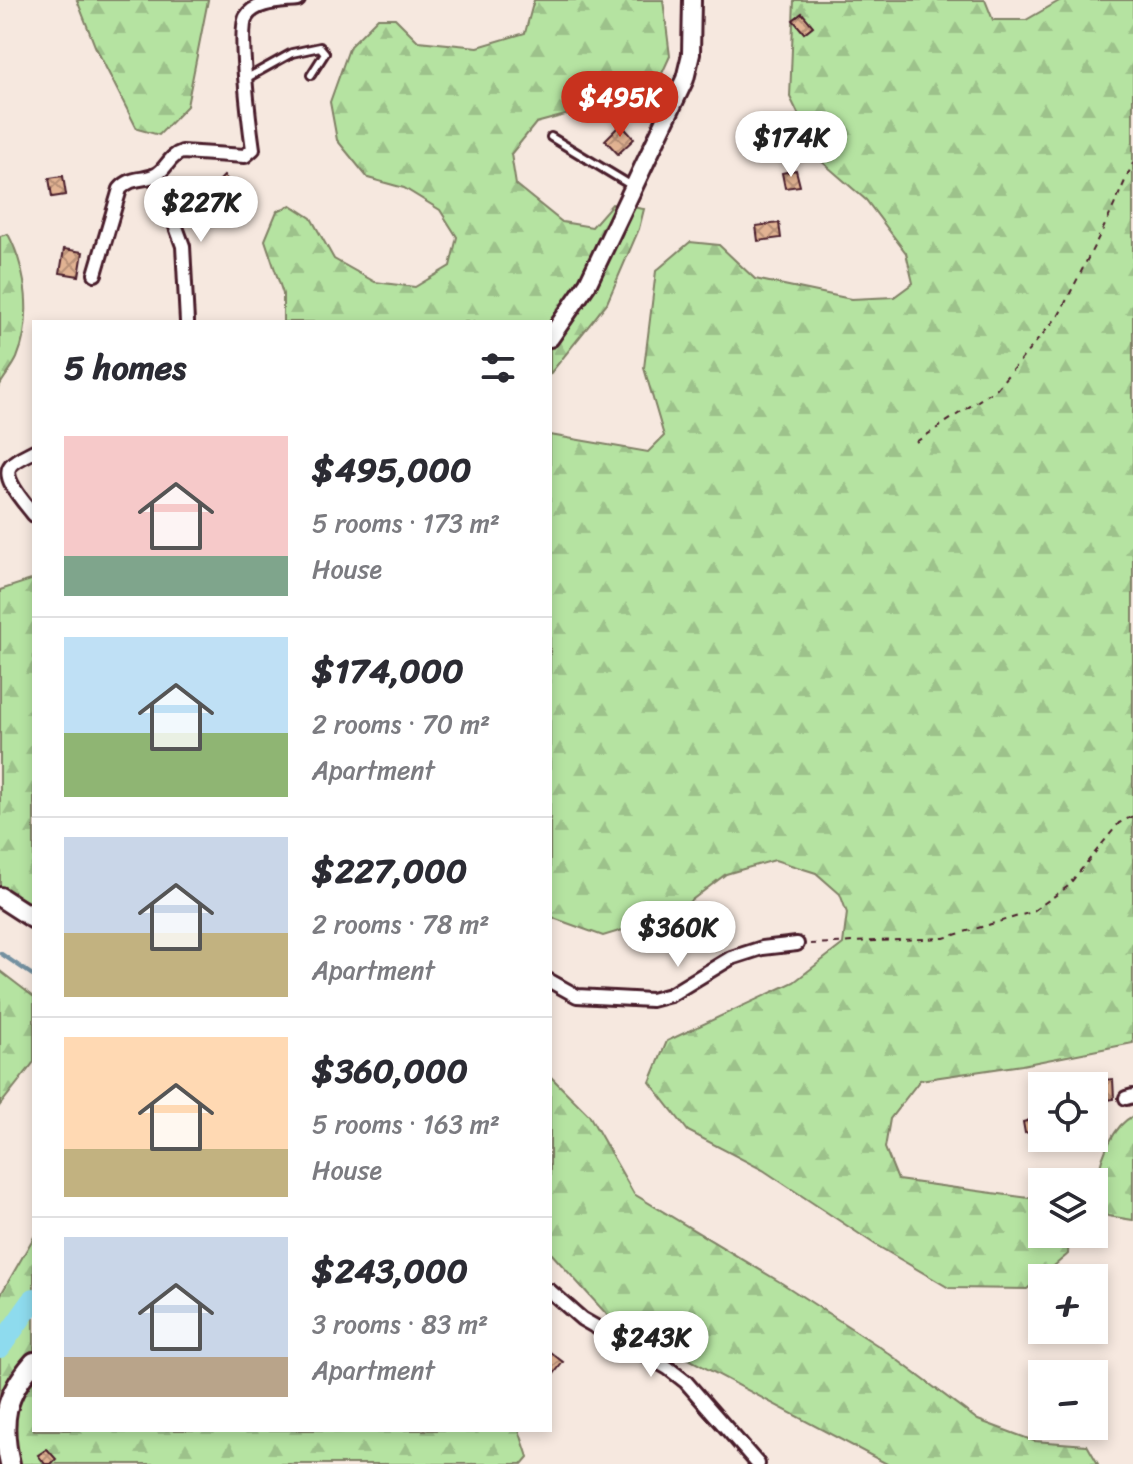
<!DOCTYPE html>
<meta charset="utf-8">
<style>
:root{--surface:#fff;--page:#f7f7f7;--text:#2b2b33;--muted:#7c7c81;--line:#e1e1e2;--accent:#c8321e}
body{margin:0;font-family:Sriracha,sans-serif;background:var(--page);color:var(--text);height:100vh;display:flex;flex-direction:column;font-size:30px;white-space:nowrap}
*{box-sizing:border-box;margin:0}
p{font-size:26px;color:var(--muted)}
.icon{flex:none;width:44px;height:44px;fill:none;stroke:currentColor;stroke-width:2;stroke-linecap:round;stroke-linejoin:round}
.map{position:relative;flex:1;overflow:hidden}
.side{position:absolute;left:32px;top:320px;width:520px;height:1112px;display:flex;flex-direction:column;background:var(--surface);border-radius:0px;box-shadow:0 4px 12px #0003}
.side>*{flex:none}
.fabs{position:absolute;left:1028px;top:1072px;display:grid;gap:16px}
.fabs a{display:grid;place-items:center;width:80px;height:80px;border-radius:0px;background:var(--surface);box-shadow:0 4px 12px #0003;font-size:40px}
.price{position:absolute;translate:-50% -68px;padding:0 18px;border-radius:28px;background:#fff;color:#222;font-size:26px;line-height:52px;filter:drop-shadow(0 2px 4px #0008)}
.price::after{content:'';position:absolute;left:50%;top:48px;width:24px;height:18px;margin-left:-12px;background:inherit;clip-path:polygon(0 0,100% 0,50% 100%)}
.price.on{background:var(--accent);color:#fff}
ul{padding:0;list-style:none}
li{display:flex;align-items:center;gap:24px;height:200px;padding:0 32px}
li+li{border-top:2px solid var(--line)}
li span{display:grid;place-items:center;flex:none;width:224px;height:160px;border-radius:0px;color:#555}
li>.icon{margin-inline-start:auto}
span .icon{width:96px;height:96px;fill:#fffc;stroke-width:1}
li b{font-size:34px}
h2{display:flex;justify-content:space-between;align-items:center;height:96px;padding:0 32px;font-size:34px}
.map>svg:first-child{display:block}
.forest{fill:url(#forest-firs);stroke:#808166;stroke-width:2}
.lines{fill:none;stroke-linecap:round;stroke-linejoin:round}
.stream{stroke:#7390a0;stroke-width:4}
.river{stroke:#8edbee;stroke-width:22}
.building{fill:url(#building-cross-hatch);stroke:#4a1f2b;stroke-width:2}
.service-casing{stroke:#4a1f2b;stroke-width:12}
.minor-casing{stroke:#4a1f2b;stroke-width:18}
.tertiary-casing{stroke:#4a1f2b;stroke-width:22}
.secondary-casing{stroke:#4a1f2b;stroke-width:24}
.path{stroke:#4a1f2b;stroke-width:2;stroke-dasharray:6 6;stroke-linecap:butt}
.service{stroke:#fff;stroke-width:6}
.minor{stroke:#fff;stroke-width:12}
.tertiary{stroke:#fff;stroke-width:16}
.secondary{stroke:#fff;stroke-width:18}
</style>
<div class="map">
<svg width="1133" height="1464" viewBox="0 0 1133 1464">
<defs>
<pattern id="forest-firs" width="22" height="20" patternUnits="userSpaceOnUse" patternTransform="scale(2)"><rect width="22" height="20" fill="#b5e3a1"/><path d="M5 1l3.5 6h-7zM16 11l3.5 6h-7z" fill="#9dc28b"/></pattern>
<pattern id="building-cross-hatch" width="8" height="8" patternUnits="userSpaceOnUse" patternTransform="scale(2)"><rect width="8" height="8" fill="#e2b393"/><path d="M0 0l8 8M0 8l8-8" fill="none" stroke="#b99178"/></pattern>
</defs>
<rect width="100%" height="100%" fill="#f6e8df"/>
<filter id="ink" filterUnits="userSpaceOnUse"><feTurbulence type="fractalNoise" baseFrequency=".0125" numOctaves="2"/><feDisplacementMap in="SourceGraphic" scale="16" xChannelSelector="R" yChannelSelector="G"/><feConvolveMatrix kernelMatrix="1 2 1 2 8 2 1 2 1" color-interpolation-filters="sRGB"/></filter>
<g filter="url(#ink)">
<path class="forest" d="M77,0H208L187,106L159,135L137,129L95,46Z
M534,0H663L670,56L654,91L536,123L511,154L516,185L562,222L592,227L612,204L644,209L639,229L607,303L550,374V322H283V294L265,240L277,211L291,205L311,218L334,259L375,282L415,287L450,266L457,237L440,210L404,188L368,178L337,140L330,102L350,46L378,18H395L418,41L478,47L525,33Z
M794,0H985L993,20H1026L1061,0H1133V1043L1022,1065L920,1080L890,1119L885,1148L898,1180L1036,1199L1042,1202V1234H1069L1068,1254L1027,1289L949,1288L876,1245L763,1170L688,1131L650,1082L667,1041L794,982L843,944L847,913L840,894L816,873L775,860L726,874L672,915L603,936L556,919L550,915V435L648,452L664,436L644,368L656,271L690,242L719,245L755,279L851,299L894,297L913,283L906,253L866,200L821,161L790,97Z
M8,234C27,270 33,319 17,358C13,367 5,376 0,385V236Z
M34,579V905L0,886V590Z
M0,971L34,997V1062L0,1105Z
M550,1076L589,1115L634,1194L780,1282L880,1347L978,1420L1034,1441L1087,1445L1098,1464H887L609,1317L550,1252Z
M1133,1116V1220L1108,1216L1099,1210C1098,1199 1096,1187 1098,1177C1101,1156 1114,1125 1133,1116Z
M34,1237V1430H519L528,1457L522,1464H0V1296Z"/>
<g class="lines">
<path class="stream" d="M0,953L34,976"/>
<path class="river" d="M0,1347L34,1299"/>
</g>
<path class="building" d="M802,13L813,26L804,33L793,20Z
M621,124L634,139L618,154L605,140Z
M796,170L800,186L785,188L782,173Z
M63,176L66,195L52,197L49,178Z
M224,176L237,190L222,204L209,191Z
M779,223L781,238L758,241L756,226Z
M64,249L83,252L79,276L60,273Z
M1113,1079L1114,1099L1094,1102V1081Z
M1033,1119L1036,1130L1025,1133L1023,1122Z
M550,1352L563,1362L550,1379Z
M47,1449L56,1459L51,1464H45L38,1455Z"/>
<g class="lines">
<defs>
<path id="service" d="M247,78L292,53L320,47L325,53L311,75
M551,137L632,186"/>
<path id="minor" d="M157,175L183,246L187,322
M95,274L120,189C133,175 144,182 157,174C167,168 169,156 182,152L245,156L253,149C250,128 238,32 246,17C255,1 282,2 298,0
M34,451C27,455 16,459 11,465C0,478 26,504 34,515
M550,981L577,996L651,1000L670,995L731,958L762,948L797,944
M1126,1098L1133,1096
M550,1291L582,1319L668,1368L686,1382L758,1464"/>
<path id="tertiary" d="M550,338L588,283L685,79L691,54L692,0"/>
<path id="secondary" d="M0,897L34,919
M10,1464C0,1420 5,1395 34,1362"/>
</defs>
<use href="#service" class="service-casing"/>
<use href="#minor" class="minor-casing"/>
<use href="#tertiary" class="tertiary-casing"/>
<use href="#secondary" class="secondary-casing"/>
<path class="path" d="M916,442L996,389L1059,315L1108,219L1133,163
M810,944L944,938L1032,912L1067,887L1119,823L1133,816"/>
<use href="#service" class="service"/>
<use href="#minor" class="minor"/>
<use href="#tertiary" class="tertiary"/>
<use href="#secondary" class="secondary"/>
</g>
</g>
</svg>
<div class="fabs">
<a><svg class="icon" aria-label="locate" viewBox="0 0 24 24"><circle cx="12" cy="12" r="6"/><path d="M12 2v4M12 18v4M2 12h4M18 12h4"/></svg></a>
<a><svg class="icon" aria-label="layers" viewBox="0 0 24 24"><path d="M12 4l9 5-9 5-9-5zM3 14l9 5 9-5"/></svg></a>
<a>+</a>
<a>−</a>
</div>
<b class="price on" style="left:620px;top:139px">$495K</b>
<b class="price" style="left:791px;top:179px">$174K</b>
<b class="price" style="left:201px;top:244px">$227K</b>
<b class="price" style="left:678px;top:969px">$360K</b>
<b class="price" style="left:651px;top:1379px">$243K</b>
<section class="side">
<h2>5 homes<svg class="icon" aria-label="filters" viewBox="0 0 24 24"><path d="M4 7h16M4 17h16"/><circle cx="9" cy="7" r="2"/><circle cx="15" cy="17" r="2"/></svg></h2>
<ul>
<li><span style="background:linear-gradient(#f6c9c9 75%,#7fa58c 0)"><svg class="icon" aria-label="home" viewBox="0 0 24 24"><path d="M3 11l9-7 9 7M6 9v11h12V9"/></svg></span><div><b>$495,000</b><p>5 rooms · 173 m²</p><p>House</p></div></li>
<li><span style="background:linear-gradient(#bfe0f5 60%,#8fb573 0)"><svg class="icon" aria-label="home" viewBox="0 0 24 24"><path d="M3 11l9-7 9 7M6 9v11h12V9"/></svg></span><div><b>$174,000</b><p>2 rooms · 70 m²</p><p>Apartment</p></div></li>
<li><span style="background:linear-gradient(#c9d6e8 60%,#c2b280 0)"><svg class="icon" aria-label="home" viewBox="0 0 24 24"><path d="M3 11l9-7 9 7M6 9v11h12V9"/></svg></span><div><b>$227,000</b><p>2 rooms · 78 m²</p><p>Apartment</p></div></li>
<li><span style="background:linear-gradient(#ffd9b3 70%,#c2b280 0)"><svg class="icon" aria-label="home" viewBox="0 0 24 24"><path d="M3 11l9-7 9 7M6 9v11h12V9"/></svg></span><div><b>$360,000</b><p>5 rooms · 163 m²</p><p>House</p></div></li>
<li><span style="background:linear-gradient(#c9d6e8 75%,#b9a48a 0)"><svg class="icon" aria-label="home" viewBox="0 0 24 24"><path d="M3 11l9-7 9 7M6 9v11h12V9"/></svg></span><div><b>$243,000</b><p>3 rooms · 83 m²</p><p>Apartment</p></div></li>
</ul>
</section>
</div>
